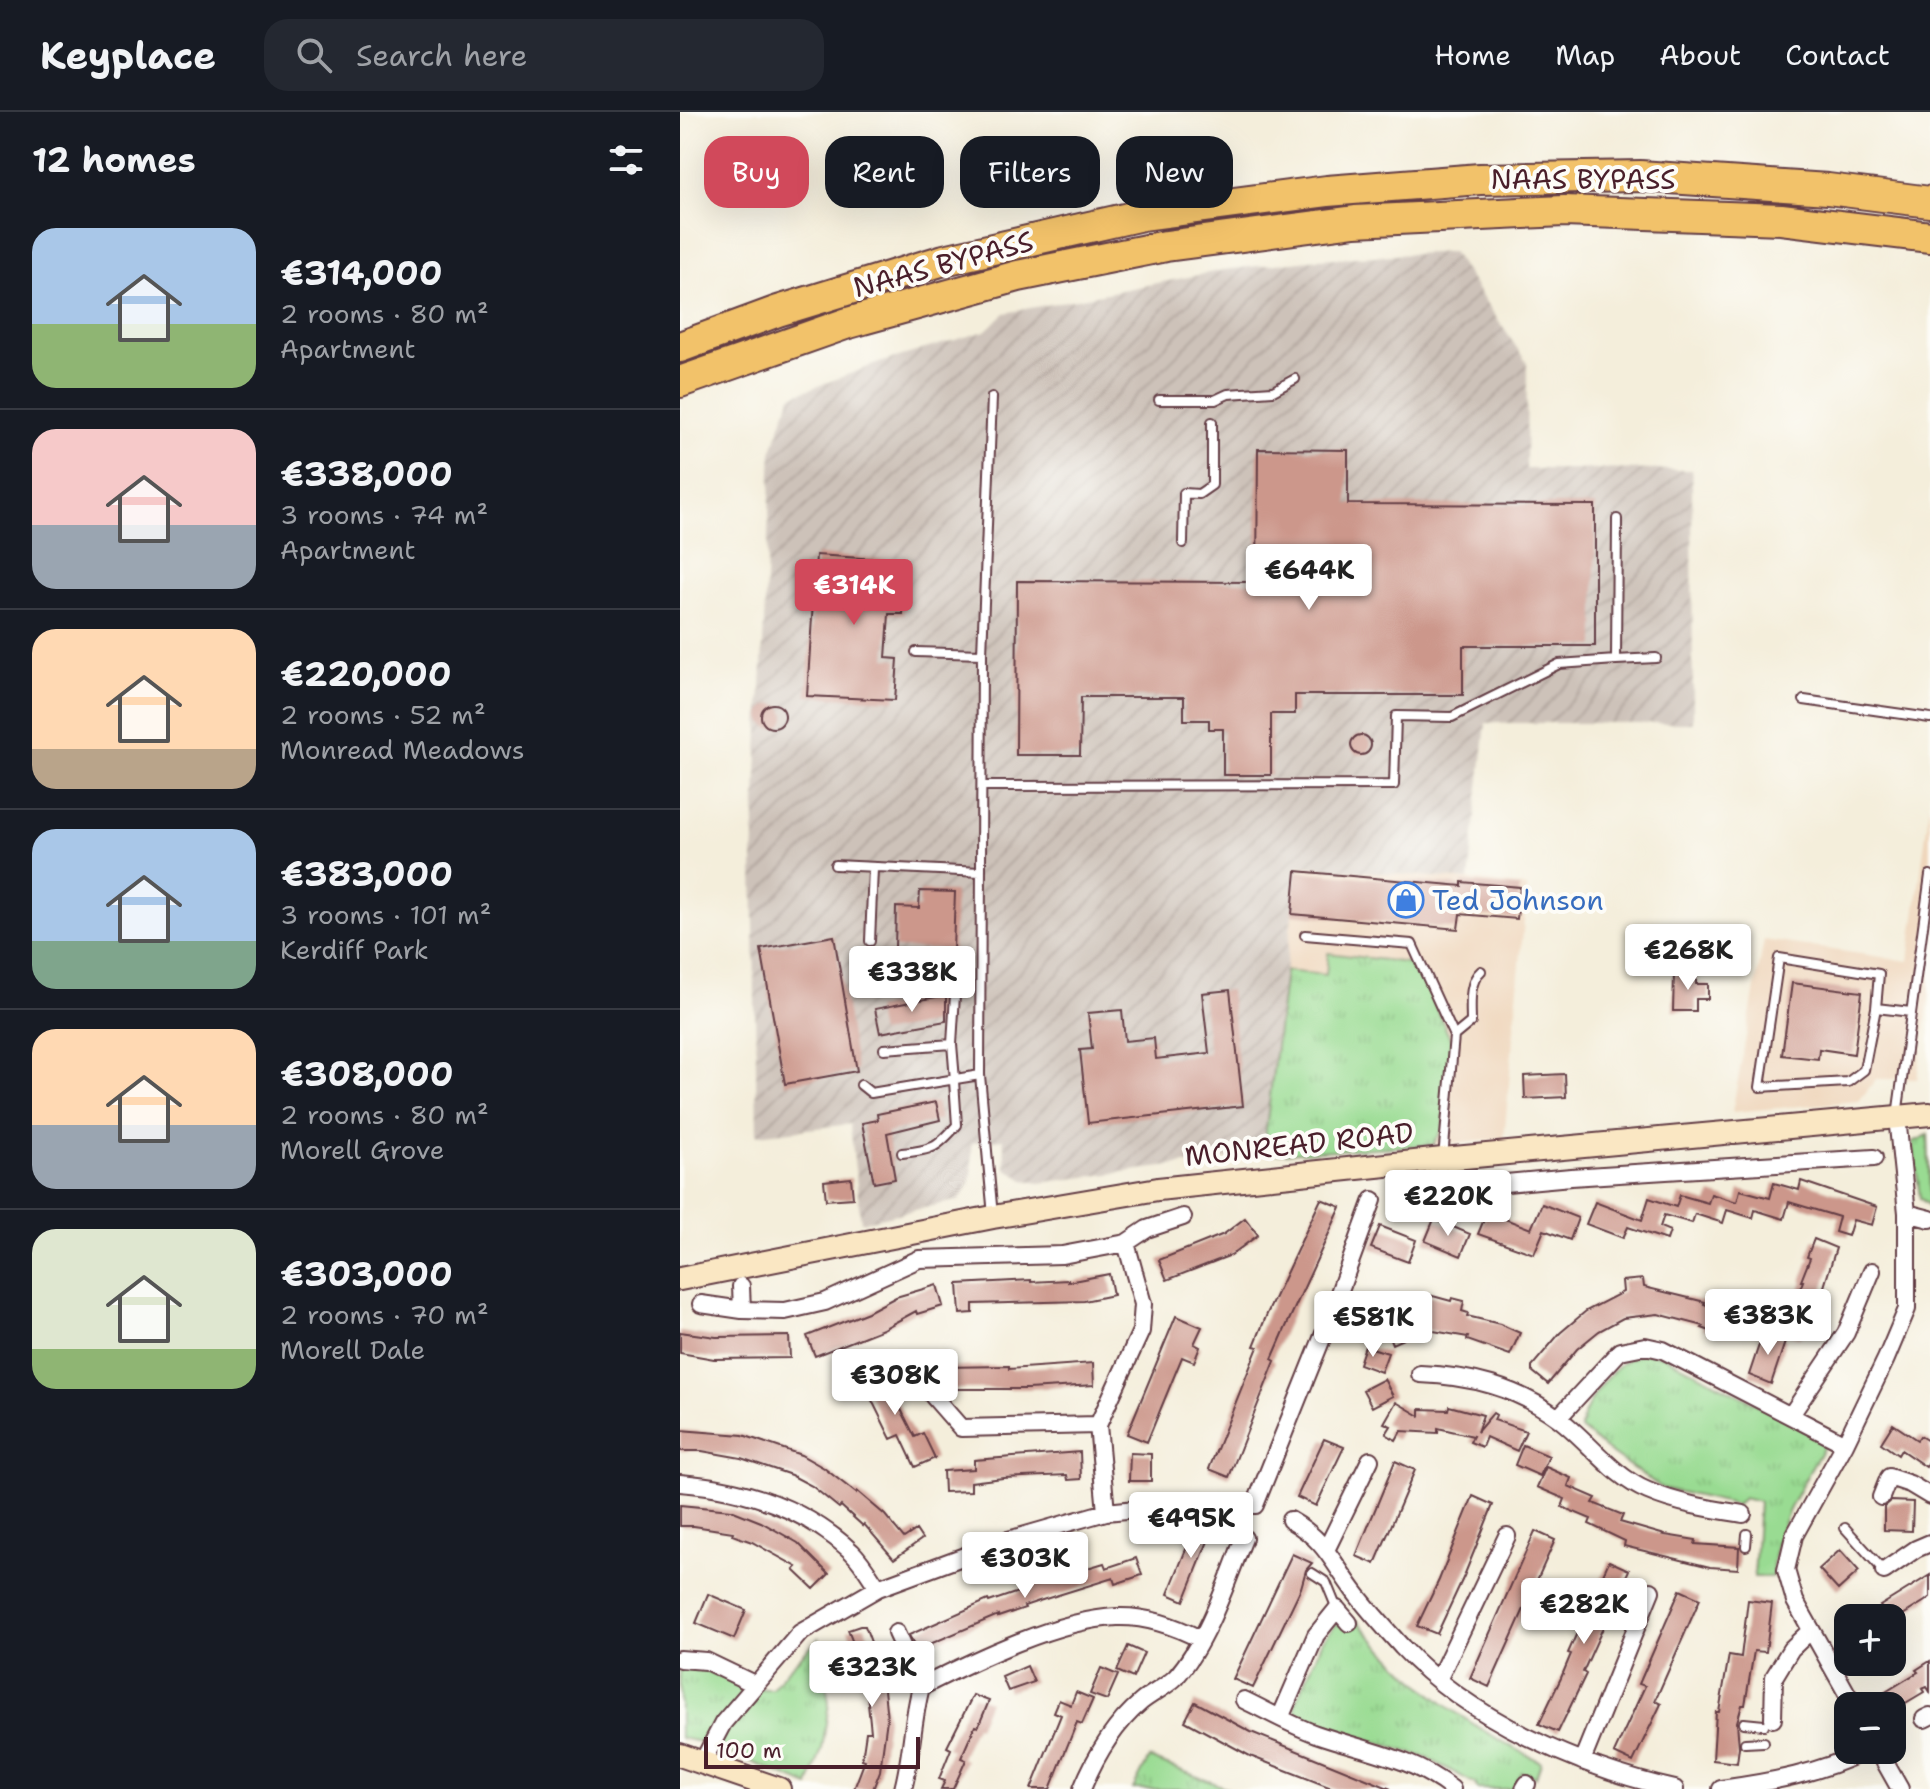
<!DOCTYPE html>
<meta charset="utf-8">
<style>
:root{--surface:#171b24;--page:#242831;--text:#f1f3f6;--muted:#9ea1a6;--line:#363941;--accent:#d1495b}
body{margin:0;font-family:"Shantell Sans",sans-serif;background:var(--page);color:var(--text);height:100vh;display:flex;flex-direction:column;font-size:30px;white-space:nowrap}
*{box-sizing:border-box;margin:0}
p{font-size:26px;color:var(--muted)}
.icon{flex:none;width:44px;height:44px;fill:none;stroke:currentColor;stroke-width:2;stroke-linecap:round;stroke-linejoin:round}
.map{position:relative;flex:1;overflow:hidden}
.details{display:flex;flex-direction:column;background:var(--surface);width:680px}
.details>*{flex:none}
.top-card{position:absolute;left:24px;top:24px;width:760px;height:72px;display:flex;gap:16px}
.fabs{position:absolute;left:1154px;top:1492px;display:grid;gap:16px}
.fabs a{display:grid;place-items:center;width:72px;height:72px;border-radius:16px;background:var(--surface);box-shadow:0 8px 32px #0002;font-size:40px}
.scale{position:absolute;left:24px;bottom:20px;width:216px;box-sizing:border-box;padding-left:8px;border:4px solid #4a1f2b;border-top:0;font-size:22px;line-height:28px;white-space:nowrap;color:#4a1f2b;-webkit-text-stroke:6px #fdfcf7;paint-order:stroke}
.price{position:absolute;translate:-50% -68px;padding:0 18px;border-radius:8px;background:#fff;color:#222;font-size:26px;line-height:52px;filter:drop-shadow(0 2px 4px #0008)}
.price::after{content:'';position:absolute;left:50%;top:48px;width:24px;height:18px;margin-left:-12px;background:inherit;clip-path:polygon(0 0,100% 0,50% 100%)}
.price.active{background:var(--accent);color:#fff}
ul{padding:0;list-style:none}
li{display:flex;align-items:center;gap:24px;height:200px;padding:0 32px}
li+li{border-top:2px solid var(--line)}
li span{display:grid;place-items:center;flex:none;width:224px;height:160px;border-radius:24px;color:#555}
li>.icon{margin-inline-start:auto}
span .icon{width:96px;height:96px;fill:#fffc;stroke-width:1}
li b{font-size:34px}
h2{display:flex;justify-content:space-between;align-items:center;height:96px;padding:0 32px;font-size:34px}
.tag{padding:0 28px;border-radius:24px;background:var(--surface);box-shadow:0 8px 32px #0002;font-size:28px;line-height:72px}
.tag.active{background:var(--accent);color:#fff}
header{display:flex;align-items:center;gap:48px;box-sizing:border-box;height:112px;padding:0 40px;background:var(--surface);border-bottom:2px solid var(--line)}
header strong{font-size:38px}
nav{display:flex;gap:44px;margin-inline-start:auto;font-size:28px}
.search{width:560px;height:72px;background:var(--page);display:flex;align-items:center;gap:20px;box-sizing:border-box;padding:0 28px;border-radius:24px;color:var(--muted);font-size:30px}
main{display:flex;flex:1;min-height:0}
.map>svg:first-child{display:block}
.built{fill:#efd6bb}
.industrial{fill:url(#industrial-furrows)}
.grass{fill:url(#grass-tufts);stroke:#727d5e;stroke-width:2}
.building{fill:#cc978b}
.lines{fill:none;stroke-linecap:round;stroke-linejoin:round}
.lane-casing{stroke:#643e45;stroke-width:12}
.street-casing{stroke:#643e45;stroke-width:20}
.secondary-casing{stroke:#643e45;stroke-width:26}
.highway-casing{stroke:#643e45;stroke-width:34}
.lane{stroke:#fff;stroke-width:8}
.street{stroke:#fff;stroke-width:16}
.secondary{stroke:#fae7c3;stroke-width:22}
.highway{stroke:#f2c26a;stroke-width:30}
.labels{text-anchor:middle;stroke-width:8;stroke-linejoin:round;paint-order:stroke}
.street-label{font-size:28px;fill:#4a1f2b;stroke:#fdfcf7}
.shop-label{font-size:28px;fill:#366cbe;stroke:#fdfcf7;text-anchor:start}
</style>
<header>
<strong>Keyplace</strong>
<div class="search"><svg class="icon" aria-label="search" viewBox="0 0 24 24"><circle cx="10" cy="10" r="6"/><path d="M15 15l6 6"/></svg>Search here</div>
<nav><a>Home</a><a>Map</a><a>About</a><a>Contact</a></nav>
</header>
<main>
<section class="details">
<h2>12 homes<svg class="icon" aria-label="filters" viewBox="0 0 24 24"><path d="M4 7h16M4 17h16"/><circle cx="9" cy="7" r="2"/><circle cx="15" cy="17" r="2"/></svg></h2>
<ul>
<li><span style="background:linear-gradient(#a9c7e8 60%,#8fb573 0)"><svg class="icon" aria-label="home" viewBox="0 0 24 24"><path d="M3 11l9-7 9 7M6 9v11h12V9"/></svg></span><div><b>€314,000</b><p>2 rooms · 80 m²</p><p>Apartment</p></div></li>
<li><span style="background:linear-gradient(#f6c9c9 60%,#9aa5b1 0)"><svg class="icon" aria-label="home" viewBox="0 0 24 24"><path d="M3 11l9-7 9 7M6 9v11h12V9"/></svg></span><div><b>€338,000</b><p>3 rooms · 74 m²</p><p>Apartment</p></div></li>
<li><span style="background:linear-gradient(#ffd9b3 75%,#b9a48a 0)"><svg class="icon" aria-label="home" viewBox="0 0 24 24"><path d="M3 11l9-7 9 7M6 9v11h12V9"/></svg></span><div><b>€220,000</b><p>2 rooms · 52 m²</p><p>Monread Meadows</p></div></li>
<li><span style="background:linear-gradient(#a9c7e8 70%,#7fa58c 0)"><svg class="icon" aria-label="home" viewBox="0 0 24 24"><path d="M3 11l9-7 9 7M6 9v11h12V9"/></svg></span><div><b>€383,000</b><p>3 rooms · 101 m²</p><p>Kerdiff Park</p></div></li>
<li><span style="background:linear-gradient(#ffd9b3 60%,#9aa5b1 0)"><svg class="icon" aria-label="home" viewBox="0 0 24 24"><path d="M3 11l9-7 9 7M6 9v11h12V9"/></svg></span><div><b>€308,000</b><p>2 rooms · 80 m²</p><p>Morell Grove</p></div></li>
<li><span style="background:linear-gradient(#dfe7d0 75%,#8fb573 0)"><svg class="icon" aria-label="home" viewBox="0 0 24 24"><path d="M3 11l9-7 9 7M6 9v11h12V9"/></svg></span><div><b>€303,000</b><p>2 rooms · 70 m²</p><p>Morell Dale</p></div></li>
</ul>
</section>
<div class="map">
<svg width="1250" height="1677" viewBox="0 0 1250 1677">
<defs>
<pattern id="industrial-furrows" width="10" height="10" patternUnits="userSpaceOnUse" patternTransform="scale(2)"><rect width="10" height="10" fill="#cdc2b9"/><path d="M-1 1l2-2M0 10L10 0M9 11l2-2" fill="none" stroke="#b2a69f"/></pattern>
<pattern id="grass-tufts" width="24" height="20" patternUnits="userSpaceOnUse" patternTransform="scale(2)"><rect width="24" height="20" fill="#99db92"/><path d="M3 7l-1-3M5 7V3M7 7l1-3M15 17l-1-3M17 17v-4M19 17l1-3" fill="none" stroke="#85bc7e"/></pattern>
</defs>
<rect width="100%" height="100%" fill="#fdfcf7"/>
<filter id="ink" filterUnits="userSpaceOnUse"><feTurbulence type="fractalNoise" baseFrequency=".0125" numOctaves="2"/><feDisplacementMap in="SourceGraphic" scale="16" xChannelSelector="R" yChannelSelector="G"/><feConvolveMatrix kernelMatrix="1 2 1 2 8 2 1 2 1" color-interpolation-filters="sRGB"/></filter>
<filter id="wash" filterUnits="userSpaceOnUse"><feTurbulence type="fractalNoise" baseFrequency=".006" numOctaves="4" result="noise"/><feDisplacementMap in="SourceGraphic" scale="32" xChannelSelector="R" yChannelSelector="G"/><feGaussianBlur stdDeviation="1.8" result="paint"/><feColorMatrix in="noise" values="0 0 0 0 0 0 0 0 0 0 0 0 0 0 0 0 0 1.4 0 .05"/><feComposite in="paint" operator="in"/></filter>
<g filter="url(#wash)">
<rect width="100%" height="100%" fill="#f4eedb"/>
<path class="built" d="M1250,691V881L1237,967H1196L1179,989L1052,1000L1084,828L1229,849Z
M618,753L789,768L847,775L824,1027L753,1033L764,1015L648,842L646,863L605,859Z"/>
<path class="industrial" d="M772,140L847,251L846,357L1012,358L1013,611H806L789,768L618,754L583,1042L359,1071L344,1068L326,1056L323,1027L292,1031V1061L288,1076L279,1088L181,1110L170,1012L77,1023L73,747L92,338L111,284L199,251L305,219L325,201L544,158L638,147Z"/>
<path class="grass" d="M648,841L736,852L773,933L763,1017L753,1033L583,1042L605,859L646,863Z
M1248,1023L1250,1095L1240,1086L1233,1030Z
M966,1241L984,1244L1147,1329C1123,1372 1093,1414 1092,1465H1074L1079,1390L1063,1386L1057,1393L982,1376L932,1342L901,1317C901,1297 930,1258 947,1248C952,1245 960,1243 966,1241Z
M678,1509C735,1576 783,1611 861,1650L856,1665L842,1660L833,1677H798L794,1671L747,1646L626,1608L616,1601V1591L643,1528L658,1510L667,1516Z
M139,1526L149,1591L142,1637L129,1674L26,1631L0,1626V1552C32,1556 61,1579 92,1577L107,1558Z
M469,1646L549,1677H453Z"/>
<g id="blocks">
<path class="building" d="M578,337L668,338V392L915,393V534H783V583H615V602H591V663H543V617H529V608H504V585H401L400,643H336L337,469L577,470Z
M136,443L226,449L223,502H209L206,546L218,547L215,588L127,584Z
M81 604a12 12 0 1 1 24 0a12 12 0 1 1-24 0Z
M671 633a10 10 0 1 1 20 0a10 10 0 1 1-20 0Z
M616,759L782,774V770L840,775L837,807L780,802L778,817L612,802Z
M240,779L275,780L273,838L215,836L216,795L239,796Z
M154,824L177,959L105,972L81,837Z
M994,862H1016V872H1028V887H1016V899H993Z
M1112,871L1182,880L1174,942L1139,937L1138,947L1102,943Z
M550,878L563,994L408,1011L400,938L412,937L408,901L442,898L445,929L474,926L476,947L529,941L522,881Z
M266,883V909L200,921L195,897Z
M885,962L886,985L845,987L844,964Z
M256,990L260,1008L207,1021L215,1067L194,1071L182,1011L198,1008L197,1002Z
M171,1066L173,1086L146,1088L144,1069Z
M1121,1069L1197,1095L1192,1113L1173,1108L1168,1124L1155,1120L1159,1105L1109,1090L1104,1107L1075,1098L1073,1106L1047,1098L1043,1111L1015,1102L1012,1111L984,1103L980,1115L990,1119L987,1128L948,1115L943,1126L906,1112L915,1090L962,1108L969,1086L996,1095L1000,1083L1028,1091L1031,1082L1057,1090L1060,1078L1090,1086L1094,1071L1119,1078Z
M641,1087L661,1095L605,1217L592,1247L595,1249L549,1365L529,1357L578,1235L574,1234L587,1202Z
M862,1092L898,1106L890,1128L864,1118L854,1142L798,1122L807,1100L851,1117Z
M565,1106L578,1123L551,1143L487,1168L479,1148L544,1122Z
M754,1107L790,1122L781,1144L745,1129Z
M700,1114L736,1128L728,1150L691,1136Z
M1134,1127L1156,1136L1135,1204L1129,1202L1120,1226L1098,1217L1105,1199L1111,1201L1123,1169H1121L1130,1146L1127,1145Z
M429,1162L433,1183L404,1189L293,1192V1201L280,1202L278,1172L351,1168V1170L388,1168V1170Z
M963,1167L964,1175L1025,1190L1024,1192L1049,1201L1041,1223L1022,1216L1024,1214L978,1202L943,1206L919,1219L897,1237L868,1272L852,1259V1254L880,1221L906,1199L943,1180L942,1169Z
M257,1173L263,1194L237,1202L236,1199L203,1217L135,1244L127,1224L188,1200L216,1185Z
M749,1183L771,1189L772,1186L784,1189L782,1199L788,1201L787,1204L820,1212L840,1221L830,1243L787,1228L788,1225L736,1216L742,1193L746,1194Z
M721,1202L730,1224L712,1232L703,1210Z
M496,1204L522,1215L514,1232L520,1235L514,1250L502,1245L467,1330L447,1322Z
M1084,1218L1106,1227L1091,1272L1069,1263Z
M0,1220L36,1225L109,1224L110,1246L34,1247L0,1241Z
M685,1234L708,1241L701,1260L679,1252Z
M413,1251L414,1273L348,1277H263L262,1255L329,1254V1257Z
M199,1254L235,1325L243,1321L255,1346L235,1355L220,1323L211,1327L180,1264Z
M704,1267L713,1284L692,1295L683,1278Z
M716,1290L740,1304V1297L768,1298L769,1294L803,1303L797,1320L813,1301L816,1303L814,1308L846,1319L837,1339L806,1325L802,1335L790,1330L793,1324L758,1316V1321L721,1319L716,1328L706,1322L711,1314L704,1311Z
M1213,1312L1237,1328L1240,1324L1250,1330V1348L1246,1355L1221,1338L1218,1343L1201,1331Z
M0,1318L63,1323L121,1343L144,1356L176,1381L177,1379L205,1403L224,1426L236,1418L242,1427L214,1447L184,1412L183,1414L161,1394L159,1396L132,1374L111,1363L61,1346L22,1339H0Z
M644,1327L664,1335L636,1394L617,1385Z
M843,1333L869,1344L860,1364L835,1353Z
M400,1340L401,1367L388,1368L387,1363L323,1366L291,1370V1379L264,1380L263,1359L294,1357V1348Z
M450,1341L471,1342V1369H449Z
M715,1349L735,1358L695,1452L676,1444Z
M866,1355L891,1366L888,1374L916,1386L913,1391L943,1403L940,1410L985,1423L1016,1428L1015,1432L1059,1435L1058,1457L1030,1455L944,1434L945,1429L909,1412L911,1407L882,1395L885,1387L857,1375Z
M793,1384L813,1393L784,1464L757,1522L737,1514L759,1468Z
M1211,1389L1233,1390L1232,1419L1204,1418V1395Z
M0,1393L51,1398L81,1410L118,1431L149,1462L134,1477L114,1458L117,1455L72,1430L52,1423L53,1420L14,1414H0Z
M515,1407H528V1429L504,1489L488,1482L515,1415Z
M855,1419L875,1428L809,1575L790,1566Z
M1160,1438L1179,1459L1158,1478L1139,1457Z
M612,1442L632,1451L626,1458L621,1476L573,1576L553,1567Z
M456,1446L462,1463L435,1472L433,1466L359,1489L344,1494L345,1496L318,1505V1503L236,1538L229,1523L308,1488L309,1490L341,1479V1476L424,1451L426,1456Z
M929,1449L949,1458L903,1560L906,1562L878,1620L859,1612L881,1566L891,1542L888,1541Z
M1250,1463V1485L1245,1489L1218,1506H1187L1202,1497L1200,1494Z
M1000,1478L1020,1487L975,1589L981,1592L953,1650L934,1641L965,1574L959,1572Z
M28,1482L66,1498L54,1527L16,1511Z
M1068,1488L1092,1491L1086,1540L1074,1539L1065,1593H1062L1057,1610L1059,1635L1057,1651L1033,1648L1036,1600H1039L1049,1543L1061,1545Z
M180,1514H185L195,1541L198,1540L206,1567L203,1568L207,1607L200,1659L193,1677H174L185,1648L182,1647L186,1620H191L187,1581L192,1580L181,1543L178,1544L168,1518Z
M448,1534L464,1541L453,1566L437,1559Z
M1250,1549V1580L1247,1575L1242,1577L1244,1580L1212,1599V1594H1205L1199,1584L1238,1560L1236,1558Z
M347,1554L354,1570L328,1579L322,1565Z
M421,1556L438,1563L427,1588L410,1582Z
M396,1580L413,1587L402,1612L397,1610L370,1677H351L381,1603L374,1600L379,1588L391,1593Z
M293,1583L309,1589L298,1615L295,1614L281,1646L286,1648L273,1677H261L265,1669L259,1667L271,1637L267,1635Z
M515,1590L571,1620L711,1677H654L570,1644L505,1609Z"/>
</g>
</g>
<g filter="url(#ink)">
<use href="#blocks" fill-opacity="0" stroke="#643e45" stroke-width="2"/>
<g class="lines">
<defs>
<path id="lane" d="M312,285L302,542L300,963L313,1104
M479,288H535L548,282L593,279L615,267
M503,431L504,381L519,382L532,373V310
M236,540L302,542
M936,548L976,546
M1124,588L1250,606
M302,674L714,673L716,604L772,605L879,552L936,548L937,407
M155,753L301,760
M625,823L732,832L774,924L763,1046
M190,829L193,756
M275,883L272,932L275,968
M1196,896L1199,862L1099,846L1080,975L1168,970L1184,958L1196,896L1231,900
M774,924L791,910C791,894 788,870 801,859
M204,937L272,932
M181,973L191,981L300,963
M1217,1004L1250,763
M222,1041C253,1038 257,1036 277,1013L274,969
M1165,1416L1204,1459
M1066,1434L1067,1422
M632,1461L646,1470L657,1497
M1064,1611L1084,1613
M1065,1631L1084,1630"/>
<path id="street" d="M729,1080L891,1065L1194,1046
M1227,1101L1250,1107
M61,1174L62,1198
M21,1192L62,1198L105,1199L145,1190L239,1147L382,1143L446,1131L467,1117L503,1105
M740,1262C790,1264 836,1275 878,1306C908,1328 932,1364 968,1379C998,1392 1032,1397 1063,1402
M253,1284L281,1316L418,1313
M1111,1303L1166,1221L1192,1159
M878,1306L940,1239L965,1234L983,1238L1165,1332
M0,1371C64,1376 124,1395 172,1440C182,1450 190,1464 198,1476
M1201,1385L1209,1365L1230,1372L1250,1384
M426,1400L418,1313L461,1219L463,1192L446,1131
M610,1408C645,1428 651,1448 674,1479C688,1498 706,1517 722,1535C789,1607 900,1656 995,1677
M647,1436L690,1348
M1204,1459L1236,1437L1250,1431
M216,1521L241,1575
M0,1547L26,1549L74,1572
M758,1568L827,1424
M564,1588C587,1599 611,1613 636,1622C685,1639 730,1644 772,1677
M1174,1594L1115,1489L1106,1458L1114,1424L1165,1332L1206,1247L1227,1197V1101L1217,1005
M600,1606L636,1523L657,1497L669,1511
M1093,1607L1094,1565L1111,1537L1130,1519
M1244,1607L1250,1604
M1198,1638L1220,1677
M23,1649L43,1611L120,1521L198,1476L328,1428L426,1400L527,1390L575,1393L645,1219L693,1088
M902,1649L971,1479
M223,1677C232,1643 232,1609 241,1575C294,1548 379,1507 437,1505C466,1504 495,1514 520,1527
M402,1677C415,1645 434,1613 461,1590C472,1581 486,1575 496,1565C527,1530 547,1469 564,1426
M844,1677L847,1672
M1041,1677C1092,1670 1140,1661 1187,1638"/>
<path id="secondary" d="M0,1167L313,1105L478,1077L763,1047L1250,1002
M0,1643L99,1677"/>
<path id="highway" d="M0,235L98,199L264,148L462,103L647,79L800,67L960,64L1148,77L1250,90
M0,270L168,211L338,164L486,134L675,109L884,99L1101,107L1250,125"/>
</defs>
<use href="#lane" class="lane-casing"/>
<use href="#street" class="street-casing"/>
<use href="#secondary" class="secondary-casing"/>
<use href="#highway" class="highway-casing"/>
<use href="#lane" class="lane"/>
<use href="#street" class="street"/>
<use href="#secondary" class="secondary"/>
<use href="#highway" class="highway"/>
</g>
</g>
<defs>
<symbol id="shop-ring" viewBox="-11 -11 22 22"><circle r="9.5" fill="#fdfcf7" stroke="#3f7fe0" stroke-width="1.5"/><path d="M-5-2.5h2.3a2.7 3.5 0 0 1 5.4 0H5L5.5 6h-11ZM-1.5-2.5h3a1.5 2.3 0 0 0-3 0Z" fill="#3f7fe0"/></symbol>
</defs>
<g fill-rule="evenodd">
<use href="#shop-ring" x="706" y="768" width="40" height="40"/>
</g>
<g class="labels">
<g class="street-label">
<text x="903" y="77">NAAS BYPASS</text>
<text transform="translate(263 152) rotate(-15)" y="10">NAAS BYPASS</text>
<text transform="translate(619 1032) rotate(-6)" y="10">MONREAD ROAD</text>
</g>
<g class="shop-label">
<text x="752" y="798">Ted Johnson</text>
</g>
</g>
</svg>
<div class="fabs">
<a>+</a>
<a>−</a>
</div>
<div class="scale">100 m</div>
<b class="price" style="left:629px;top:500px">€644K</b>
<b class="price active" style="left:174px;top:515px">€314K</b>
<b class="price" style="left:1008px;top:880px">€268K</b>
<b class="price" style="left:232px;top:902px">€338K</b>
<b class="price" style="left:768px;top:1126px">€220K</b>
<b class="price" style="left:1088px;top:1245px">€383K</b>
<b class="price" style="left:693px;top:1247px">€581K</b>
<b class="price" style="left:215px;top:1305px">€308K</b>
<b class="price" style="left:511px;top:1448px">€495K</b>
<b class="price" style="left:345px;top:1488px">€303K</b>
<b class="price" style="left:904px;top:1534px">€282K</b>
<b class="price" style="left:192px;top:1597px">€323K</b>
<div class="top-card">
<a class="tag active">Buy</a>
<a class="tag">Rent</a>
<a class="tag">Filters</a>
<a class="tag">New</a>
</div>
</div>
</main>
